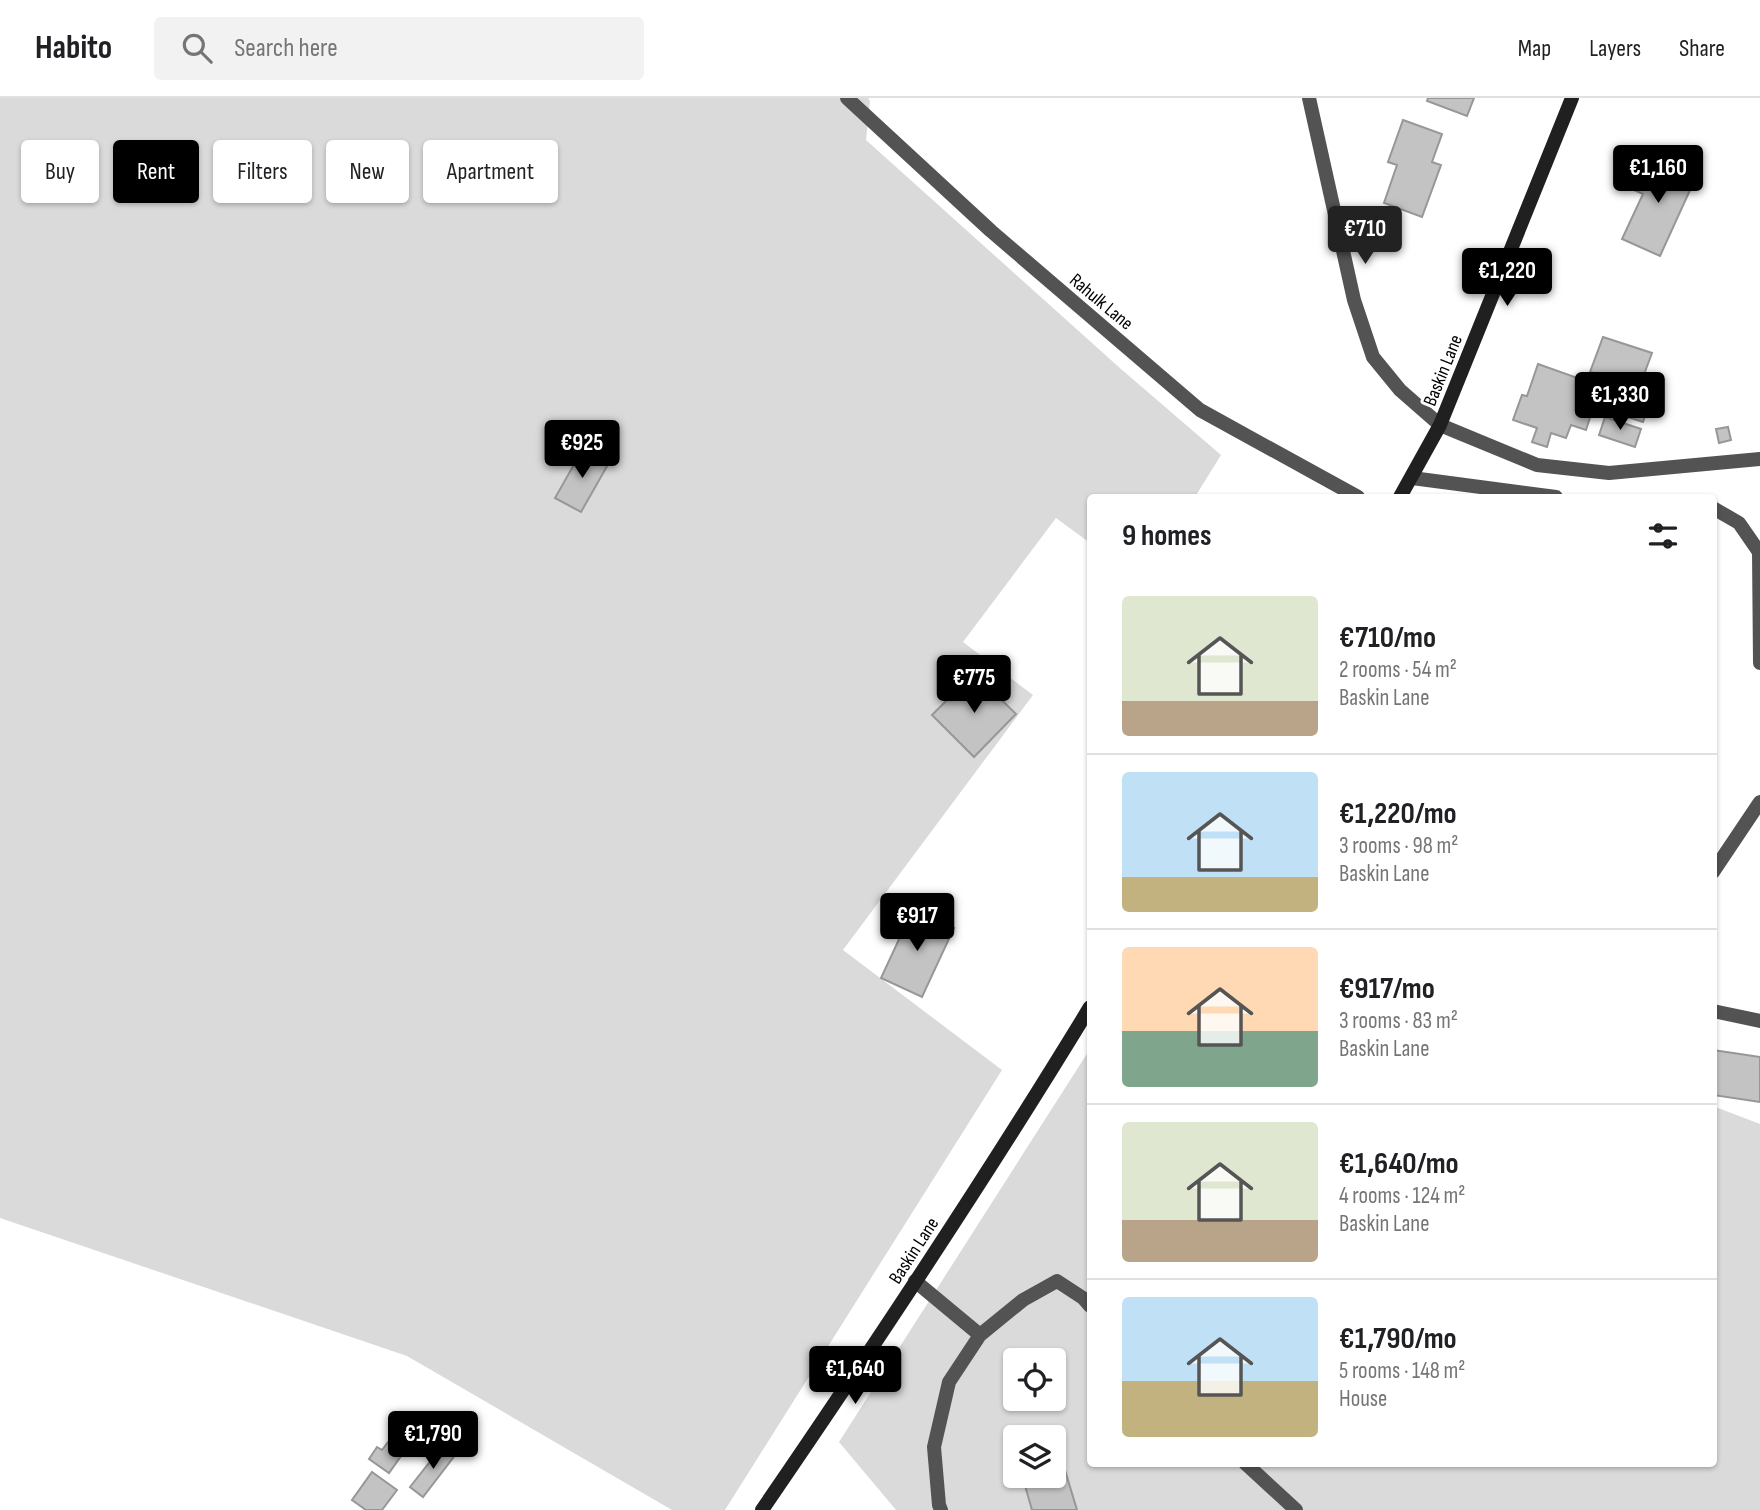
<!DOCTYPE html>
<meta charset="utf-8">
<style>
:root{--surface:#fff;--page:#f2f2f2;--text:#202124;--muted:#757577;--line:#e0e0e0;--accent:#000}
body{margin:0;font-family:"Sofia Sans Condensed",sans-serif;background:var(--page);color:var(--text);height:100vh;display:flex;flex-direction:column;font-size:26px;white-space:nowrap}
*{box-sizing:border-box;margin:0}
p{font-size:23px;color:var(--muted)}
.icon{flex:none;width:38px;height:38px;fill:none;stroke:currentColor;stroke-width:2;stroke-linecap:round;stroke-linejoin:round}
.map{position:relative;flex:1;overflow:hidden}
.sheet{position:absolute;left:1087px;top:396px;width:630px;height:973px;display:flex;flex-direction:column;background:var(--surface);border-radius:7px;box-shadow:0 2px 5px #0004}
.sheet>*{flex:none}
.hud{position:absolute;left:21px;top:42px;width:665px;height:63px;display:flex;gap:14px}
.tools{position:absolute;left:1003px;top:1250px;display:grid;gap:14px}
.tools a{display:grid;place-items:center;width:63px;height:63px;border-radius:7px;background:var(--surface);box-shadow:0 2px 5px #0004;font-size:35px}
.price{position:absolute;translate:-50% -60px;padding:0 16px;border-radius:7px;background:var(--accent);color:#fff;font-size:23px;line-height:46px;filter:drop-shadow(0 2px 4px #0008)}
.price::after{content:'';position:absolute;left:50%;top:42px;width:21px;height:16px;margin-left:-10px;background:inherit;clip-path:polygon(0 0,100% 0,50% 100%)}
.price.current{background:#222;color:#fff}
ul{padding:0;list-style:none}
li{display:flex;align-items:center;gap:21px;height:175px;padding:0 35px}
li+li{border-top:2px solid var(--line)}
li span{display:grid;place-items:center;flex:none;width:196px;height:140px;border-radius:7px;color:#555}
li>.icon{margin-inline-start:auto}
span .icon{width:84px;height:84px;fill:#fffc;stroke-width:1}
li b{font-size:30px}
h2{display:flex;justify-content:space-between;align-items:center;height:84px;padding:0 35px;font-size:30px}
.tag{padding:0 24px;border-radius:7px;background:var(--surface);box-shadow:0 2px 5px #0004;font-size:24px;line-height:63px}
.tag.current{background:var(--accent);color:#fff}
header{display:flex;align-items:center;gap:42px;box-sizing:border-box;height:98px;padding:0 35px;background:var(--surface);border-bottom:2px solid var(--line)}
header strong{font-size:33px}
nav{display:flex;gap:38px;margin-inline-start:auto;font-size:24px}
.search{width:490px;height:63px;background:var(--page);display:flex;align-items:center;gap:18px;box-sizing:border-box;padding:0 24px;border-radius:7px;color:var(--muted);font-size:26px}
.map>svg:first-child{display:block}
.green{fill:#dadada;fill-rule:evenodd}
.building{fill:#c3c3c3;stroke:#979797;stroke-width:2}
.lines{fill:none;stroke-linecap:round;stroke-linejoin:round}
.lane{stroke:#535353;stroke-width:14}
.street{stroke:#535353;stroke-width:14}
.secondary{stroke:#202020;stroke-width:14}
.labels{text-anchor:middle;stroke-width:6;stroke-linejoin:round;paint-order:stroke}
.street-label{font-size:19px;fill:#000;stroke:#fff}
</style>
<header>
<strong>Habito</strong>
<div class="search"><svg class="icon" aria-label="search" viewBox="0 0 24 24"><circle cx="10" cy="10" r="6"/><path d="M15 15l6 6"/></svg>Search here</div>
<nav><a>Map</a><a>Layers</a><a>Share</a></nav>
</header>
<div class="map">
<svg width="1760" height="1412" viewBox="0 0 1760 1412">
<rect width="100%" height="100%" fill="#fff"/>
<path class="green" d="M0,0H868L870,3L866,42L1121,271L1221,357L1195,399H1090V445L1056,420L963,544L1033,597L843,852L1002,972L725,1412H672L407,1258L0,1120Z
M1090,951V1365H1713V1008L1760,1026V1412H896L839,1344ZM1015,1262H1054V1300H1015ZM1015,1339H1054V1377H1015Z"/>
<path class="building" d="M1428,0H1474L1467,18L1427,3Z
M1403,22L1442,36L1432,64L1441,67L1422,119L1384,105L1397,67L1388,64Z
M1649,58L1696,79L1660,158L1622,141L1643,96L1634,92Z
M1603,239L1652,255L1639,290L1650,303L1643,324L1600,310L1610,280L1590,274Z
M1538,266L1586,283L1580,302L1594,307L1586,332L1571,327L1566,340L1551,335L1547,349L1532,344L1537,330L1513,322L1522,297L1527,298Z
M1605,319L1641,331L1635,349L1599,337Z
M1728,329L1731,342L1719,345L1716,331Z
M584,349L610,363L581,414L555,400Z
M974,575L1016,616L974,659L932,617Z
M913,811L954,830L922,899L881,880Z
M1713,952L1760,959V1004L1713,997Z
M404,1323L418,1334L389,1375L369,1361L377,1349L382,1352Z
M444,1346L456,1356L423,1399L410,1389Z
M1061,1359L1077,1412H1032L1022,1377H1054V1361Z
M372,1374L397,1392L382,1412H366L352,1402Z"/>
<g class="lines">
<path class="lane" d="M847,0L991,133L1200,312L1358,399
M1440,327L1537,367L1609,375L1760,361
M1412,380L1556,399
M1713,410L1739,425L1759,454L1760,565
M1713,774L1760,704
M1713,913L1760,923
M915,1183L980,1237
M1245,1365L1296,1412
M941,1412L939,1407L934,1349L949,1284L980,1237L1023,1202L1057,1183L1083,1200L1090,1208"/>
<path class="street" d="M1309,0L1354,202L1373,259L1400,292L1440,327"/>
<path class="secondary" d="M1400,399L1440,327L1572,0
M762,1412C875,1247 986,1080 1090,909"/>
</g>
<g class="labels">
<g class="street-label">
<text transform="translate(1102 203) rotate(40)" y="7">Rahulk Lane</text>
<text transform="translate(1442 272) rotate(-68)" y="7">Baskin Lane</text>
<text transform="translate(913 1152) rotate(-57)" y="7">Baskin Lane</text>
</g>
</g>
</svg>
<div class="tools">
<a><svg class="icon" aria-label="locate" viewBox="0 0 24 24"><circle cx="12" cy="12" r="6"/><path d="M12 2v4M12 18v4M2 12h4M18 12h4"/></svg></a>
<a><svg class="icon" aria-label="layers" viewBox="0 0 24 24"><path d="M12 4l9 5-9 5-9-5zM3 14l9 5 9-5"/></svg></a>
</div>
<b class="price" style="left:1658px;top:107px">€1,160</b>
<b class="price current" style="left:1365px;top:168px">€710</b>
<b class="price" style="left:1507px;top:210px">€1,220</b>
<b class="price" style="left:1620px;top:334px">€1,330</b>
<b class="price" style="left:582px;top:382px">€925</b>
<b class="price" style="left:974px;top:617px">€775</b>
<b class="price" style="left:917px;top:855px">€917</b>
<b class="price" style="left:855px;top:1308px">€1,640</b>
<b class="price" style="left:433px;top:1373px">€1,790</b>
<div class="hud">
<a class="tag">Buy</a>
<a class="tag current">Rent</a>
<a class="tag">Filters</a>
<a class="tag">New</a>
<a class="tag">Apartment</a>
</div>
<section class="sheet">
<h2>9 homes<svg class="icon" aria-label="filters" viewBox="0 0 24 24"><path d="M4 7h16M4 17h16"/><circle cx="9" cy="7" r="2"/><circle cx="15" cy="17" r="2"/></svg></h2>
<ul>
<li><span style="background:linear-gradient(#dfe7d0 75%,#b9a48a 0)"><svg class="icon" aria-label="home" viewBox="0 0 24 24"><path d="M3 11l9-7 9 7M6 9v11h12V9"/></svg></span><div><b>€710/mo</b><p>2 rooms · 54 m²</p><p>Baskin Lane</p></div></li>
<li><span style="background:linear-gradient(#bfe0f5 75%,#c2b280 0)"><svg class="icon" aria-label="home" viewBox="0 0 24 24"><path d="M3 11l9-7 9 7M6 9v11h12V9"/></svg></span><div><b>€1,220/mo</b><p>3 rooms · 98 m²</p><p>Baskin Lane</p></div></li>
<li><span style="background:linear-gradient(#ffd9b3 60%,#7fa58c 0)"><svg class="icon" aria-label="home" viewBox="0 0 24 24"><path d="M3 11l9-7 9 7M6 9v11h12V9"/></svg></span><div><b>€917/mo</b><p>3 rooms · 83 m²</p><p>Baskin Lane</p></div></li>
<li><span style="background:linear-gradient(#dfe7d0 70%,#b9a48a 0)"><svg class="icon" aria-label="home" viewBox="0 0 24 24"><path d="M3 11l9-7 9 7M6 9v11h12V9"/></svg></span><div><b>€1,640/mo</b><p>4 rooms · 124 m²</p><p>Baskin Lane</p></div></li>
<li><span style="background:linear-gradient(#bfe0f5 60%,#c2b280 0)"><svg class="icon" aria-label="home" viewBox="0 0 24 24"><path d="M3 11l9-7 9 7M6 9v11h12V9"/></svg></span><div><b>€1,790/mo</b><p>5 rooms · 148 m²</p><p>House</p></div></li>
</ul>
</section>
</div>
